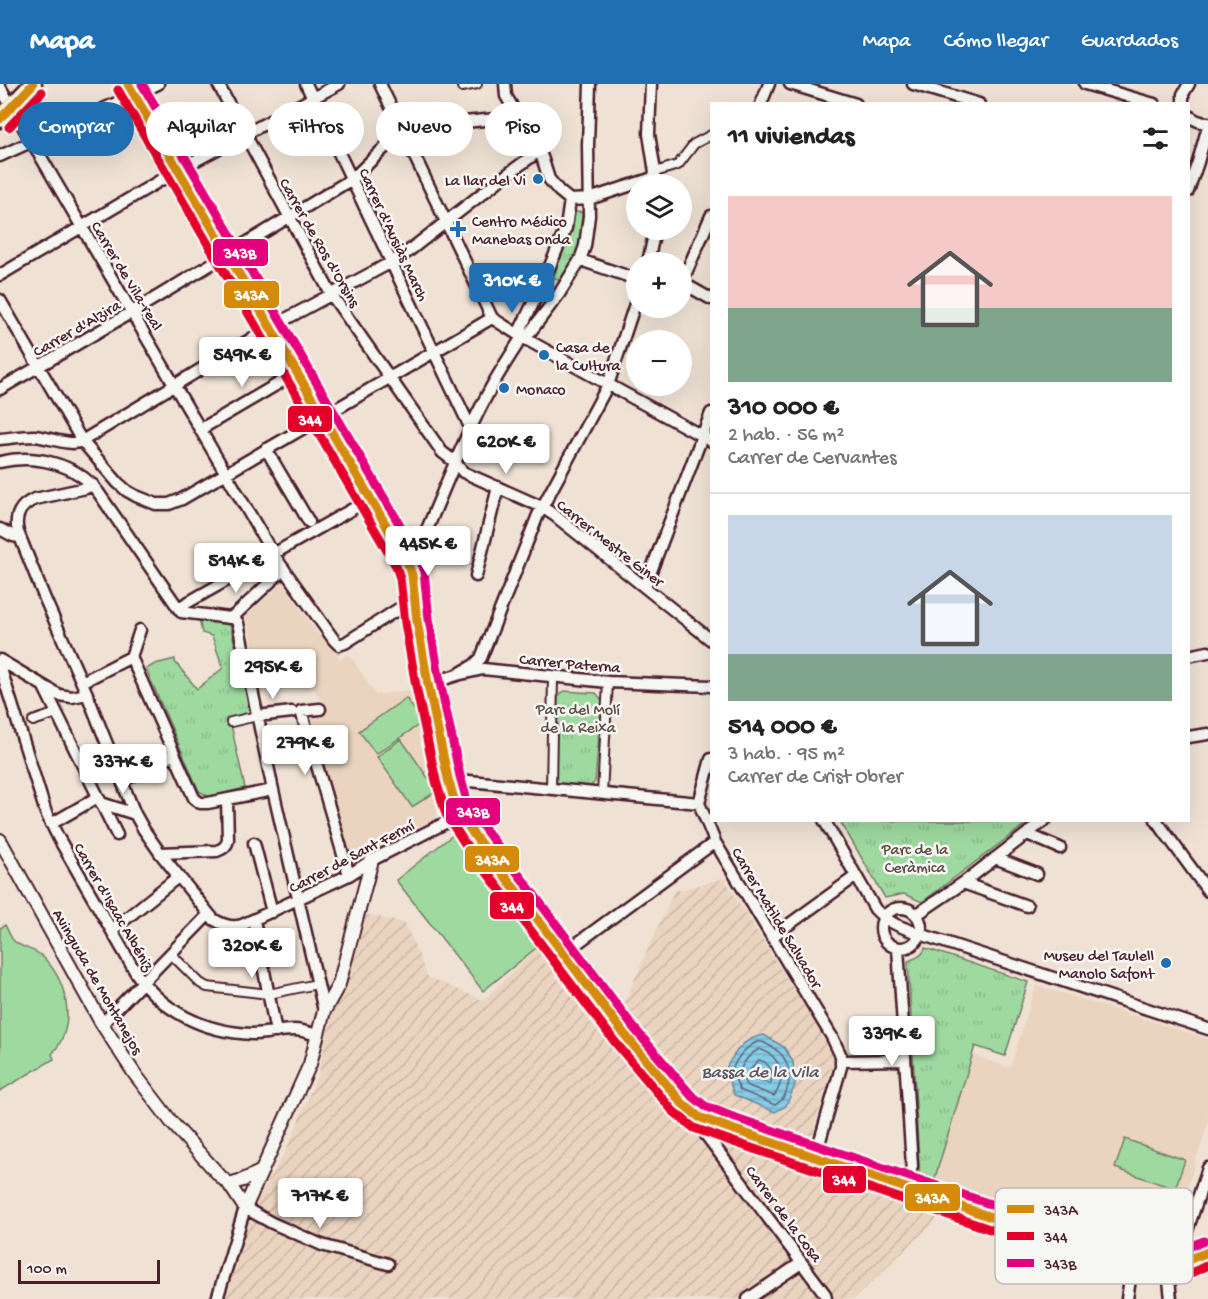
<!DOCTYPE html>
<html lang="es">
<meta charset="utf-8">
<style>
:root{--surface:#fff;--page:#f2f2f2;--text:#222;--muted:#767676;--line:#e0e0e0;--accent:#1f6fb2}
body{margin:0;font-family:"Gochi Hand",sans-serif;background:var(--page);color:var(--text);height:100vh;display:flex;flex-direction:column;font-size:22px;white-space:nowrap}
*{box-sizing:border-box;margin:0}
p{font-size:20px;color:var(--muted)}
.icon{flex:none;width:33px;height:33px;fill:none;stroke:currentColor;stroke-width:2;stroke-linecap:round;stroke-linejoin:round}
.map{position:relative;flex:1;overflow:hidden}
.sheet{position:absolute;left:710px;top:18px;width:480px;height:720px;display:flex;flex-direction:column;background:var(--surface);border-radius:0px;box-shadow:0 6px 24px #0002}
.sheet>*{flex:none}
.guide{position:absolute;left:18px;top:18px;width:570px;height:54px;display:flex;gap:12px}
.fabs{position:absolute;left:626px;top:90px;display:grid;gap:12px}
.fabs a{display:grid;place-items:center;width:66px;height:66px;border-radius:50%;background:var(--surface);box-shadow:0 6px 24px #0002;font-size:30px}
.scale{position:absolute;left:18px;bottom:15px;width:142px;box-sizing:border-box;padding-left:6px;border:3px solid #4a1f2b;border-top:0;font-size:16px;line-height:21px;white-space:nowrap;color:#4a1f2b;-webkit-text-stroke:4px #f6f6f2;paint-order:stroke}
.price{position:absolute;translate:-50% -51px;padding:0 14px;border-radius:6px;background:#fff;color:#222;font-size:20px;line-height:39px;filter:drop-shadow(0 2px 3px #0008)}
.price::after{content:'';position:absolute;left:50%;top:36px;width:18px;height:14px;margin-left:-9px;background:inherit;clip-path:polygon(0 0,100% 0,50% 100%)}
.price.selected{background:var(--accent);color:#fff}
ul{padding:0;list-style:none}
li{display:grid;align-content:center;gap:12px;height:318px;padding:0 18px}
li+li{border-top:2px solid var(--line)}
li span{display:grid;place-items:center;height:186px;border-radius:0px;color:#555}
li>.icon{margin-inline-start:auto}
span .icon{width:108px;height:108px;fill:#fffc;stroke-width:1}
li b{font-size:26px}
h2{display:flex;justify-content:space-between;align-items:center;height:72px;padding:0 18px;font-size:26px}
.pill{padding:0 21px;border-radius:27px;background:var(--surface);box-shadow:0 6px 24px #0002;font-size:21px;line-height:54px}
.pill.selected{background:var(--accent);color:#fff}
header{display:flex;align-items:center;gap:36px;box-sizing:border-box;height:84px;padding:0 30px;background:var(--accent);color:#fff}
header strong{font-size:28px}
nav{display:flex;gap:33px;margin-inline-start:auto;font-size:21px}
.map>svg:first-child{display:block}
.built{fill:#ead4c0}
.industrial{fill:url(#industrial-furrows)}
.grass{fill:url(#grass-tufts);stroke:#747c66;stroke-width:1.5}
.garden{fill:#9edaa0;stroke:#747c66;stroke-width:1.5}
.water{fill:url(#water-rules);stroke:#6d879b;stroke-width:1.5}
.lines{fill:none;stroke-linecap:round;stroke-linejoin:round}
.shore{stroke:#626476;stroke-width:1.5}
.pedestrian-casing{stroke:#4a1f2b;stroke-width:12}
.minor-casing{stroke:#4a1f2b;stroke-width:15}
.tertiary-casing{stroke:#4a1f2b;stroke-width:16}
.secondary-casing{stroke:#4a1f2b;stroke-width:18}
.primary-casing{stroke:#4a1f2b;stroke-width:21}
.pedestrian{stroke:#f6f6f2;stroke-width:8}
.minor{stroke:#f6f6f2;stroke-width:10}
.tertiary{stroke:#f6f6f2;stroke-width:12}
.secondary{stroke:#f6f6f2;stroke-width:14}
.primary{stroke:#faddab;stroke-width:16}
.bus-1-casing{stroke:#f6f6f2;stroke-width:14}
.bus-2-casing{stroke:#f6f6f2;stroke-width:14}
.bus-3-casing{stroke:#f6f6f2;stroke-width:14}
.bus-1{stroke:#d48b09;stroke-width:9}
.bus-2{stroke:#e4002b;stroke-width:9}
.bus-3{stroke:#e5007d;stroke-width:9}
.poi-dot{fill:#1f6fb2;stroke:#f6f6f2;stroke-width:2}
.labels{text-anchor:middle;stroke-width:5;stroke-linejoin:round;paint-order:stroke}
.poi-label{font-size:16px;fill:#4a1f2b;stroke:#f6f6f2;text-anchor:start}
.street-label{font-size:16px;fill:#4a1f2b;stroke:#f6f6f2}
.park-label{font-size:16px;fill:#5f4e48;stroke:#f6f6f2}
.water-label{font-size:18px;font-style:italic;fill:#5c5363;stroke:#f6f6f2}
.key{fill:#f6f6f2;stroke:#c2b6b6;stroke-width:1.5}
.key-label{font-size:16px;fill:#4a1f2b}
.line-badge{stroke:#f6f6f2;stroke-width:2}
.badge-label{font-size:16px;text-anchor:middle;font-weight:bold;fill:#fff}
</style>
<header>
<strong>Mapa</strong>
<nav><a>Mapa</a><a>Cómo llegar</a><a>Guardados</a></nav>
</header>
<div class="map">
<svg width="1208" height="1215" viewBox="0 0 1208 1215">
<defs>
<pattern id="industrial-furrows" width="10" height="10" patternUnits="userSpaceOnUse" patternTransform="scale(1.5)"><rect width="10" height="10" fill="#ead4c0"/><path d="M-1 1l2-2M0 10L10 0M9 11l2-2" fill="none" stroke="#cab6a5"/></pattern>
<pattern id="grass-tufts" width="24" height="20" patternUnits="userSpaceOnUse" patternTransform="scale(1.5)"><rect width="24" height="20" fill="#9edaa0"/><path d="M3 7l-1-3M5 7V3M7 7l1-3M15 17l-1-3M17 17v-4M19 17l1-3" fill="none" stroke="#8abb8a"/></pattern>
<pattern id="water-rules" width="6" height="5" patternUnits="userSpaceOnUse" patternTransform="scale(1.5)"><rect width="6" height="5" fill="#85cce6"/><path d="M0 2.5h6" fill="none" stroke="#74afc5"/></pattern>
</defs>
<rect width="100%" height="100%" fill="#efe2d5"/>
<filter id="ink" filterUnits="userSpaceOnUse"><feTurbulence type="fractalNoise" baseFrequency=".0167" numOctaves="2"/><feDisplacementMap in="SourceGraphic" scale="12" xChannelSelector="R" yChannelSelector="G"/><feConvolveMatrix kernelMatrix="1 2 1 2 8 2 1 2 1" color-interpolation-filters="sRGB"/></filter>
<g filter="url(#ink)">
<path class="built" d="M283,499L318,550L321,549L340,575L349,570L376,611L421,604L443,719L435,735L350,776L308,635L324,632L322,618L309,596L305,598L279,565L255,570L246,532Z
M1036,901L1208,955V1039L1169,1162L1163,1168L1155,1172H1147L933,1100L973,971L1010,984Z"/>
<path class="industrial" d="M724,794L835,972L805,1078L943,1129L854,1215H219L246,1137L288,1062L319,987L332,928L338,913L365,830L405,839L428,893L483,916L546,856L612,946L674,807L681,806Z"/>
<path class="grass" d="M571,128H586L583,160L562,198L549,191Z
M199,535L230,540L251,630L227,635L231,641L245,704L209,713L199,707L146,585L155,580L175,575V578L197,605L223,584L212,552L202,549Z
M564,607L596,609L602,616L595,698L587,705L560,703L552,695L558,613Z
M840,737H1030L922,818L904,810L885,814Z
M925,864L1028,898L1005,972L975,962L933,1100L920,1097L908,877C916,874 923,872 925,864Z"/>
<path class="garden" d="M406,614L423,638L376,670L359,647Z
M401,655L437,707L412,723L377,673Z
M459,746L546,856L483,907L396,796Z
M5,841C8,846 10,853 14,857C21,864 35,865 43,873C68,898 77,942 52,970L54,975L0,1007V844Z
M1125,1055L1185,1076L1175,1105L1115,1084Z"/>
<path class="water" d="M764,951L784,963L793,978L795,1001L786,1022L775,1028L734,1011L729,995L721,994C731,974 740,954 764,951Z"/>
<g class="lines">
<path class="shore" d="M757,958C763,957 765,959 770,962C777,966 783,970 786,978C792,992 789,1014 775,1021L740,1006L734,993L731,988C736,975 744,964 757,958Z
M759,965C781,971 787,995 774,1012L746,1001L740,987C743,978 750,970 759,965Z
M759,976C770,978 775,991 770,1000L752,993L750,986Z"/>
<defs>
<path id="pedestrian" d="M462,3L477,0
M655,88L678,81L694,60L711,51
M33,637L57,629
M231,638L257,632
M551,705L553,592
M602,710L608,598
M171,870L200,899L207,903L269,910L317,900"/>
<path id="minor" d="M218,0L331,210L442,368L455,378L463,388L542,423L554,431L711,556
M306,0L471,345
M380,0L492,234L522,253L711,357
M505,0L506,12L542,73L549,95L559,107L570,116L589,115L653,94
M651,0L649,50L655,88L653,94L654,100
M790,0L856,20
M913,0L979,20
M1085,0L1154,20
M0,3L273,470L334,556L339,561L345,559L414,515
M761,20L769,0
M1183,20V10L1189,0
M1188,31C1194,36 1200,39 1208,39
M0,72L158,0
M1188,107L1198,78L1208,42
M580,176L636,195
M648,178L655,146
M0,191L178,86L339,0
M681,198L711,215
M682,198L711,132
M0,216L82,357L118,399L127,407L136,412L156,420H169L182,415L492,234
M518,250L542,201L566,144L570,116
M525,255L559,210L580,176L585,162L589,132L588,61L590,0
M0,305L132,228L352,95L403,46L412,43L506,34L510,33L516,30
M201,345L298,288
M0,355C11,354 23,352 34,352C49,353 70,363 82,357L271,243L401,173L497,98L539,67
M266,365L309,438
M0,378C34,370 76,379 98,408L181,528L230,534L236,530L284,485
M93,401L86,404L35,415C20,421 14,432 18,448L45,515L87,610L135,730L144,746L160,769L213,835C223,841 231,844 242,841L349,791L372,776L445,739L457,725
M0,445L13,452L20,453
M407,477L414,472L419,464C443,409 464,352 493,300C502,284 512,269 522,253
M476,492L498,403
M645,503L711,329
M178,524L372,414
M233,532L238,539L273,706L324,927
M140,546L131,573L194,714L200,719H208L273,706
M1188,572L1208,568
M0,576L59,611L72,613L87,610
M0,582L46,729L59,755L136,889C163,928 204,948 252,950C266,950 280,946 294,946C302,946 310,949 317,951
M457,591L474,581L481,574L538,431L608,301L636,217
M82,598L131,573
M428,600L457,591L483,585L608,598L711,602
M44,603L117,751
M320,625L301,627L349,791
M257,632L292,628
M1188,653L1208,650
M711,675L699,719L715,758L832,953L841,972V983L815,1074
M448,695L699,719
M122,697L174,670
M101,719L135,730
M824,736L875,825C889,840 902,843 920,850L1208,945
M1156,736L1208,807
M51,740L98,713
M1027,750L1060,764
M254,759L272,828
M160,769L217,767C223,765 227,762 228,756L227,716
M995,774L1037,790
M963,799L1027,822
M881 844a20 20 0 1 1 40 0a20 20 0 1 1-40 0Z
M916,831L963,799L1045,736
M254,836L276,948
M112,846L179,792
M773,852L856,792
M898,864L912,1082L906,1104
M564,869L715,758
M102,940L209,830
M842,977L905,976
M699,1033L706,1051L825,1210L826,1215
M1184,1171L1183,1159L1208,1084
M1167,1178L1171,1215
M217,1215L245,1124L272,1139L322,1161L388,1180
M748,1215L801,1179
M1127,1215L1133,1176"/>
<path id="tertiary" d="M0,756L102,940L134,989L173,1040L221,1093L229,1100L245,1124L310,980L324,927L339,900L372,776
M229,1100L243,1096L262,1087"/>
<path id="secondary" d="M128,0L407,477L412,491L417,537L428,600L448,695L457,725L474,751L625,951L682,1019L699,1033L726,1043L1088,1166L1145,1178L1181,1177L1186,1179L1189,1177L1190,1175L1208,1168"/>
<path id="primary" d="M0,35L33,0"/>
</defs>
<use href="#pedestrian" class="pedestrian-casing"/>
<use href="#minor" class="minor-casing"/>
<use href="#tertiary" class="tertiary-casing"/>
<use href="#secondary" class="secondary-casing"/>
<use href="#primary" class="primary-casing"/>
<use href="#pedestrian" class="pedestrian"/>
<use href="#minor" class="minor"/>
<use href="#tertiary" class="tertiary"/>
<use href="#secondary" class="secondary"/>
<use href="#primary" class="primary"/>
<defs>
<path id="bus-1" d="M128,0L407,477L412,491L417,537L428,600L448,695L457,725L474,751L625,951L682,1019L699,1033L726,1043L1088,1166L1145,1178L1181,1177L1186,1179L1190,1175L1208,1168
M0,35L33,0"/>
<path id="bus-2" d="M118,6L396,482L400,494L405,539L416,602L436,697L446,730L464,758L615,958L673,1027L694,1044L722,1054L1084,1177L1145,1190L1179,1189L1187,1191L1208,1181
M9,43L42,8"/>
<path id="bus-3" d="M142,0L418,472L424,488L429,535L440,598L460,692L468,720L484,744L634,944L690,1010L705,1022L730,1032L1091,1154L1146,1166L1183,1165L1204,1157"/>
</defs>
<use href="#bus-1" class="bus-1-casing"/>
<use href="#bus-2" class="bus-2-casing"/>
<use href="#bus-3" class="bus-3-casing"/>
<use href="#bus-1" class="bus-1"/>
<use href="#bus-2" class="bus-2"/>
<use href="#bus-3" class="bus-3"/>
</g>
</g>
<g class="poi-dot">
<circle cx="538" cy="95" r="6"/>
<path d="M455 136h6v6h6v6h-6v6h-6v-6h-6v-6h6z"/>
<circle cx="544" cy="271" r="6"/>
<circle cx="504" cy="304" r="6"/>
<circle cx="1166" cy="879" r="6"/>
</g>
<g class="labels">
<g class="poi-label">
<text x="526" y="101" text-anchor="end">La llar del Vi</text>
<text x="472" y="142">Centro Médico<tspan x="472" dy="18">Manebas Onda</tspan></text>
<text x="556" y="268">Casa de<tspan x="556" dy="18">la Cultura</tspan></text>
<text x="516" y="310">Monaco</text>
<text x="1154" y="876" text-anchor="end">Museu del Taulell<tspan x="1154" dy="18">Manolo Safont</tspan></text>
</g>
<g class="street-label">
<text transform="translate(395 150) rotate(65)" y="6">Carrer d'Ausiàs March</text>
<text transform="translate(321 158) rotate(60)" y="6">Carrer de Ros d'Orsins</text>
<text transform="translate(128 191) rotate(59)" y="6">Carrer de Vila-real</text>
<text transform="translate(76 243) rotate(-30)" y="6">Carrer d'Alzira</text>
<text transform="translate(611 458) rotate(38)" y="6">Carrer Mestre Giner</text>
<text transform="translate(570 578) rotate(5)" y="6">Carrer Paterna</text>
<text transform="translate(351 771) rotate(-28)" y="6">Carrer de Sant Fermí</text>
<text transform="translate(115 822) rotate(60)" y="6">Carrer d'Isaac Albéniz</text>
<text transform="translate(778 833) rotate(59)" y="6">Carrer Matilde Salvador</text>
<text transform="translate(99 897) rotate(60)" y="6">Avinguda de Montanejos</text>
<text transform="translate(785 1129) rotate(53)" y="6">Carrer de la Cosa</text>
</g>
<g class="park-label">
<text x="578" y="630">Parc del Molí<tspan x="578" dy="18">de la Reixa</tspan></text>
<text x="915" y="770">Parc de la<tspan x="915" dy="18">Ceràmica</tspan></text>
</g>
<g class="water-label">
<text x="760" y="993">Bassa de la Vila</text>
</g>
</g>
<rect x="995" y="1104" width="198" height="96" rx="9" class="key"/>
<rect x="1007" y="1121" width="27" height="8" fill="#d48b09"/>
<rect x="1007" y="1148" width="27" height="8" fill="#e4002b"/>
<rect x="1007" y="1175" width="27" height="8" fill="#e5007d"/>
<g class="key-label">
<text x="1044" y="1131">343A</text>
<text x="1044" y="1158">344</text>
<text x="1044" y="1185">343B</text>
</g>
<g class="line-badge">
<rect x="212" y="154" width="57" height="29" rx="6" fill="#e5007d"/>
<rect x="223" y="196" width="57" height="29" rx="6" fill="#d48b09"/>
<rect x="287" y="321" width="46" height="28" rx="6" fill="#e4002b"/>
<rect x="445" y="713" width="56" height="29" rx="6" fill="#e5007d"/>
<rect x="464" y="761" width="56" height="28" rx="6" fill="#d48b09"/>
<rect x="489" y="807" width="46" height="29" rx="6" fill="#e4002b"/>
<rect x="822" y="1081" width="45" height="29" rx="6" fill="#e4002b"/>
<rect x="904" y="1099" width="57" height="29" rx="6" fill="#d48b09"/>
</g>
<g class="badge-label">
<text x="240" y="174">343B</text>
<text x="251" y="216">343A</text>
<text x="310" y="341">344</text>
<text x="473" y="733">343B</text>
<text x="492" y="781">343A</text>
<text x="512" y="828">344</text>
<text x="844" y="1101">344</text>
<text x="932" y="1119">343A</text>
</g>
</svg>
<div class="fabs">
<a><svg class="icon" aria-label="layers" viewBox="0 0 24 24"><path d="M12 4l9 5-9 5-9-5zM3 14l9 5 9-5"/></svg></a>
<a>+</a>
<a>−</a>
</div>
<div class="scale">100 m</div>
<b class="price selected" style="left:512px;top:230px">310K €</b>
<b class="price" style="left:242px;top:304px">549K €</b>
<b class="price" style="left:506px;top:391px">620K €</b>
<b class="price" style="left:428px;top:493px">445K €</b>
<b class="price" style="left:236px;top:510px">514K €</b>
<b class="price" style="left:273px;top:616px">295K €</b>
<b class="price" style="left:305px;top:692px">279K €</b>
<b class="price" style="left:123px;top:711px">337K €</b>
<b class="price" style="left:252px;top:895px">320K €</b>
<b class="price" style="left:892px;top:983px">339K €</b>
<b class="price" style="left:320px;top:1145px">717K €</b>
<div class="guide">
<a class="pill selected">Comprar</a>
<a class="pill">Alquilar</a>
<a class="pill">Filtros</a>
<a class="pill">Nuevo</a>
<a class="pill">Piso</a>
</div>
<section class="sheet">
<h2>11 viviendas<svg class="icon" aria-label="filters" viewBox="0 0 24 24"><path d="M4 7h16M4 17h16"/><circle cx="9" cy="7" r="2"/><circle cx="15" cy="17" r="2"/></svg></h2>
<ul>
<li><span style="background:linear-gradient(#f6c9c9 60%,#7fa58c 0)"><svg class="icon" aria-label="home" viewBox="0 0 24 24"><path d="M3 11l9-7 9 7M6 9v11h12V9"/></svg></span><div><b>310 000 €</b><p>2 hab. · 56 m²</p><p>Carrer de Cervantes</p></div></li>
<li><span style="background:linear-gradient(#c9d6e8 75%,#7fa58c 0)"><svg class="icon" aria-label="home" viewBox="0 0 24 24"><path d="M3 11l9-7 9 7M6 9v11h12V9"/></svg></span><div><b>514 000 €</b><p>3 hab. · 95 m²</p><p>Carrer de Crist Obrer</p></div></li>
</ul>
</section>
</div>
